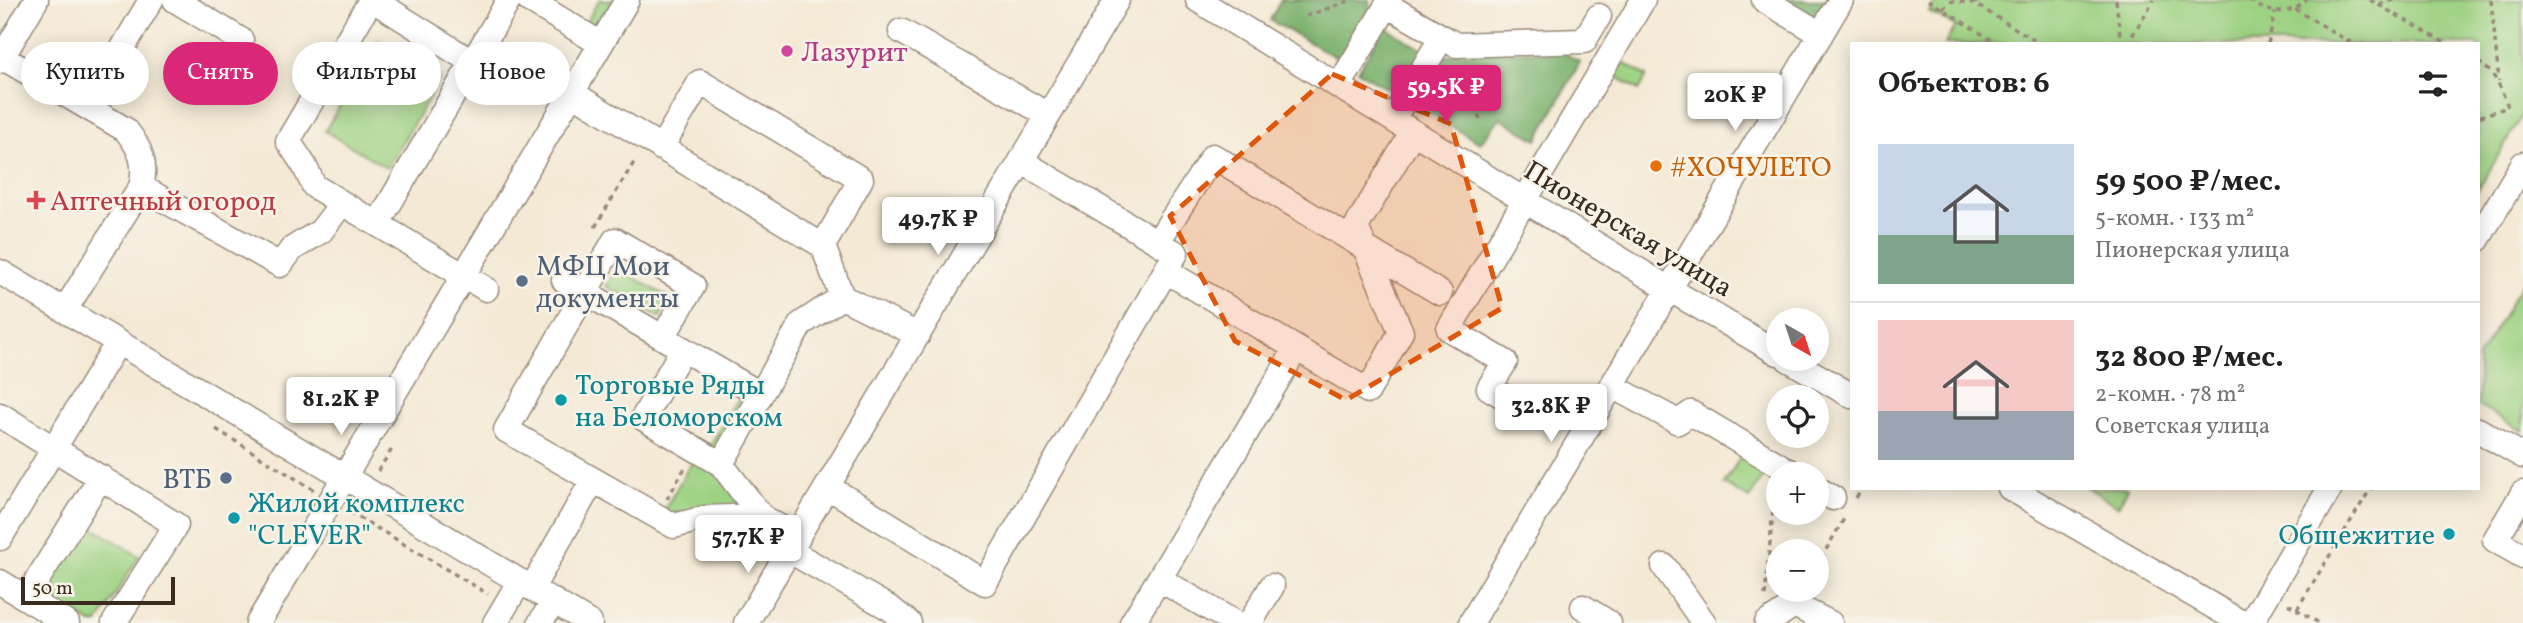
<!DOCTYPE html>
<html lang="ru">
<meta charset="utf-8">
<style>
:root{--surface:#fff;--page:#f2f2f2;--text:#222;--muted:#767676;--line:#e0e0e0;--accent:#db2777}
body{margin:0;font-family:Vollkorn,serif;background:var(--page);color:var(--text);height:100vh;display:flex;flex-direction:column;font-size:26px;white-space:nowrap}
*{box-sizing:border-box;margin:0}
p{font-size:23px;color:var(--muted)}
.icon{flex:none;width:38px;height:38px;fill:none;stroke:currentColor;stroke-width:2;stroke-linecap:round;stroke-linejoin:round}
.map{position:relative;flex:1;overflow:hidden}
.panel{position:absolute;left:1850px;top:42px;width:630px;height:448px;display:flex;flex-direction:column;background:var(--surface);border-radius:0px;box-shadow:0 4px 18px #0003}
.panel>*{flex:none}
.hud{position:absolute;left:21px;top:42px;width:665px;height:63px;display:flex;gap:14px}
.needle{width:46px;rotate:141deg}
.controls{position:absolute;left:1766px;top:308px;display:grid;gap:14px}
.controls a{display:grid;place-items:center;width:63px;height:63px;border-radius:50%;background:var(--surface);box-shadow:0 4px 18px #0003;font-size:35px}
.scale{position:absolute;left:21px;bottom:18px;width:154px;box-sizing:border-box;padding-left:7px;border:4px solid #3b2a1e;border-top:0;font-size:19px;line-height:24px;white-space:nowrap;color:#3b2a1e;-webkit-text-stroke:5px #f7f3e8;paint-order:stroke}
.price{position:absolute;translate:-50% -60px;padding:0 16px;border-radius:7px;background:#fff;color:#222;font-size:23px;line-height:46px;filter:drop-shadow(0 2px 4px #0008)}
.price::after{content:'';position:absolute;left:50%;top:42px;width:21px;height:16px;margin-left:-10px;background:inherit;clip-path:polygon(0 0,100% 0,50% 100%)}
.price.selected{background:var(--accent);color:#fff}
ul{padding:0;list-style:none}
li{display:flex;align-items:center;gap:21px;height:175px;padding:0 28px}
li+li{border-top:2px solid var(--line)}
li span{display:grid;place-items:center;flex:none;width:196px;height:140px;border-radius:0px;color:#555}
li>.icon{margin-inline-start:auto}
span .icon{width:84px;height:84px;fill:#fffc;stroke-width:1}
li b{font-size:30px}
h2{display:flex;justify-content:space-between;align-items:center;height:84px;padding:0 28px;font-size:30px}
.tag{padding:0 24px;border-radius:32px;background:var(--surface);box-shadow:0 4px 18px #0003;font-size:24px;line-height:63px}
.tag.selected{background:var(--accent);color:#fff}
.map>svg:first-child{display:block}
.green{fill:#9dd182;stroke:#6c7e50;stroke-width:2}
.forest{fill:#7eb370;stroke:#5c6e47;stroke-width:2}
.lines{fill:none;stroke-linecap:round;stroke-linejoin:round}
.minor-casing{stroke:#988a7a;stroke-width:27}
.path{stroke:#988a7a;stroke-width:3.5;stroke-dasharray:5 5;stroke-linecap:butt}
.minor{stroke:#fff;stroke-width:24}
.marked{fill:#df570d;fill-opacity:0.2;stroke:#df570d;stroke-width:5;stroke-dasharray:14 9;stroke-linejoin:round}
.hotel-dot{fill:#d1479c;stroke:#f7f3e8;stroke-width:2.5}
.food-dot{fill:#e8710a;stroke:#f7f3e8;stroke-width:2.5}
.health-dot{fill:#e0444e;stroke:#f7f3e8;stroke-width:2.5}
.service-dot{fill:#5c6f8a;stroke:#f7f3e8;stroke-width:2.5}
.culture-dot{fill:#0f9aa8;stroke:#f7f3e8;stroke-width:2.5}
.labels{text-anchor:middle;stroke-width:5;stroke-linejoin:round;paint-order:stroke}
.hotel-label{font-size:28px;fill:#b23c85;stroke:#f7f3e8;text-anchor:start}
.food-label{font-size:28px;fill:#c56008;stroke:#f7f3e8;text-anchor:start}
.health-label{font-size:28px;fill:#be3a42;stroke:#f7f3e8;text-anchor:start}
.street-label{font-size:28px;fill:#3b2a1e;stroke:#f7f3e8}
.service-label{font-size:28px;fill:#4e5e75;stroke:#f7f3e8;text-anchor:start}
.culture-label{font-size:28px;fill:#0d838f;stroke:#f7f3e8;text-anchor:start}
</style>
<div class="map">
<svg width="2523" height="623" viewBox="0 0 2523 623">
<rect width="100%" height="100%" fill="#f7f3e8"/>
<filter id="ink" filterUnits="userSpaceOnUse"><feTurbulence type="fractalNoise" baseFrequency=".0143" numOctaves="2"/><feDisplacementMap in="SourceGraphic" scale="14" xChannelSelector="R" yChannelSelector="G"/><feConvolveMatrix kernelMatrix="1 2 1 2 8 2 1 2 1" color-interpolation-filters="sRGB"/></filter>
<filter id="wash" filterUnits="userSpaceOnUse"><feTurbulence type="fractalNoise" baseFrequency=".00686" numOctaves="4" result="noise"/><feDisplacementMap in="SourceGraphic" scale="28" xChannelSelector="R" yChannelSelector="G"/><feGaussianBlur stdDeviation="1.57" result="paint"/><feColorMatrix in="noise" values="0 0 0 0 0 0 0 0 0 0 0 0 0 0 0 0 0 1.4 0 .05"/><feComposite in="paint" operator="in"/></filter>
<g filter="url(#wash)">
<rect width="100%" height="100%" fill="#f4e9d5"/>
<path class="green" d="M599,0H615L596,31L585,24Z
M1936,0H2523V113L2478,190V44H1945L1956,26L1929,12Z
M378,40L441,78L387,168L325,131Z
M1619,61L1647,76L1639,90L1612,74Z
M617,268L670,298L660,317L606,286Z
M2523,281V431L2478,405V358Z
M742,391L753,398L720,456L708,449Z
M697,453L755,513L662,514Z
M1742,454L1767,469L1749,499L1724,484Z
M2088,488H2128L2118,506Z
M81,520L139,556L98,623H91L38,590Z"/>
<path class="forest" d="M1281,0H1369L1372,21L1348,64L1270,20Z
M1781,0H1830L1817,22Z
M1385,27L1425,51L1399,95L1358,71Z
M1561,51L1580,62L1537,140L1500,118L1480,143L1410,102L1435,59L1459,53Z"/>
</g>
<g filter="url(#ink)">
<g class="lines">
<defs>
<path id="minor" d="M175,0L241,40
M373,0L472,62
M529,0L601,44
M1198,0L1669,289L1778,353
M1764,0L1821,34
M901,31L1048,115
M1442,37L1456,45L1584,41L1599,16
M121,51L151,0
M0,56L126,130C141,149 147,164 141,187L280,265L292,249L321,231L342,203L486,289
M0,61L36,0
M1339,86L1387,5L1442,37L1393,119
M572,93L823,246L842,297L801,324L721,464L761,516L798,538
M661,148L700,82L861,179L823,246
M342,203L314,186L304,165L288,141L371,0
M378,223L509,0
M2478,239L2523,164
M1158,241L1213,156L1440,293
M1166,271L1368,391L1401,332L1356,227L1413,132
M0,272L590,623
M564,280L760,394
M842,297L918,335
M65,310L141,187
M663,337L693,286L615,240L506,430L674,526L704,518L761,516
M683,349L643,418L721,464
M1788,359L1852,396
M1612,386L1678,422L1691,413L1794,474
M1519,406L1489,388L1505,362L1449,329L1643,0
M0,415L176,525L114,623
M2478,430L2523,456
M828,487L985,583L1176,253L1021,161
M1816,488L1833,498
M2010,488L2242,623
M2523,493L2495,540L2523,556
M0,538L118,342
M790,551L891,609L909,623
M1664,566L1704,623
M1159,579L1296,349
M0,582L67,623
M532,588L593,480
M26,598L101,477
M1583,607L1609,623
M258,623L627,0
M495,623L520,581
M540,623L554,601
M746,623L1117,0
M1132,623L1159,579L1235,623
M1250,623L1272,586
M1471,623L1841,0
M1767,623L1794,605L1830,623
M2251,623L2330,488"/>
</defs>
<use href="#minor" class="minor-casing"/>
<path class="path" d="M1928,0L1998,44
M2116,0L2121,44
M2250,0C2267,15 2290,16 2307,0
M2370,0L2447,44
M2491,0L2499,81
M1973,3L1984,0
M2379,4L2393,0
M1942,8L1952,1L1973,3L2041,44
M2295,9L2353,44
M1306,16L1352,0
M2127,44L2154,0
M2268,44L2275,12
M2478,62C2496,73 2501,88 2508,107L2478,117
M1463,67L1480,120
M595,227L636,159
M1536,416L1557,428
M216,429L314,490
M378,471L392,449
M1856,498L1862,488
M667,499L686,466
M350,512L488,594
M1816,567L1845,517
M1765,596L1775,489
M2288,604L2319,623
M2297,609L2371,488"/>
<use href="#minor" class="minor"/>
</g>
</g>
<path class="marked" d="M1332,74L1451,124L1502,308L1346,400L1235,341L1170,216Z"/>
<circle class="hotel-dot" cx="787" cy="51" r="7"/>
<circle class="food-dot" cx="1656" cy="166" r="7"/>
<path class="health-dot" d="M32.5 189.5h7v7h7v7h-7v7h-7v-7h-7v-7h7z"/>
<g class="service-dot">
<circle cx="522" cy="281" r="7"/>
<circle cx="226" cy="478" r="7"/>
</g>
<g class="culture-dot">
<circle cx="561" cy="400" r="7"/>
<circle cx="234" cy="518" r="7"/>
<circle cx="2449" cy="534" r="7"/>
</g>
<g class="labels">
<g class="hotel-label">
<text x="801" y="61">Лазурит</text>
</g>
<g class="food-label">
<text x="1670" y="176">#ХОЧУЛЕТО</text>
</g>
<g class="health-label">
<text x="50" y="210">Аптечный огород</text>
</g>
<g class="street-label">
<text transform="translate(1629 228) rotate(31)" y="10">Пионерская улица</text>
</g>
<g class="service-label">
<text x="536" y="275">МФЦ Мои<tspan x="536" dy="32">документы</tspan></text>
<text x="212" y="488" text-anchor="end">ВТБ</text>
</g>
<g class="culture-label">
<text x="575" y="394">Торговые Ряды<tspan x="575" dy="32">на Беломорском</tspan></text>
<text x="248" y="512">Жилой комплекс<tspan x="248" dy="32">"СLEVER"</tspan></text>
<text x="2435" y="544" text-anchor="end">Общежитие</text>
</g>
</g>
</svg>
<div class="controls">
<a><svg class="needle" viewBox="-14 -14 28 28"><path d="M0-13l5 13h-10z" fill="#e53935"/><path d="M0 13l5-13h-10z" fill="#767676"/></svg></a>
<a><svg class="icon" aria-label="locate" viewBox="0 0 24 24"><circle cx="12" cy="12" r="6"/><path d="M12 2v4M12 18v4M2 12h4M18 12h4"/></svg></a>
<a>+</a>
<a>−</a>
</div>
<div class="scale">50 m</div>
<b class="price selected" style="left:1446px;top:125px">59.5K ₽</b>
<b class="price" style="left:1735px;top:133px">20K ₽</b>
<b class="price" style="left:938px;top:257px">49.7K ₽</b>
<b class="price" style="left:341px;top:437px">81.2K ₽</b>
<b class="price" style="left:1551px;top:444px">32.8K ₽</b>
<b class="price" style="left:748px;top:575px">57.7K ₽</b>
<div class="hud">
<a class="tag">Купить</a>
<a class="tag selected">Снять</a>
<a class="tag">Фильтры</a>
<a class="tag">Новое</a>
</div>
<section class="panel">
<h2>Объектов: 6<svg class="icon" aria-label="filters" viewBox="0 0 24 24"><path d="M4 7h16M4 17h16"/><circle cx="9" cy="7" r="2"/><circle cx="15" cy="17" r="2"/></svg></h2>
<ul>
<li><span style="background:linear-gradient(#c9d6e8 65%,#7fa58c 0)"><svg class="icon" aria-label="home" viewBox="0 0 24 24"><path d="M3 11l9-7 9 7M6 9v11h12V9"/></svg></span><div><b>59 500 ₽/мес.</b><p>5-комн. · 133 m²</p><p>Пионерская улица</p></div></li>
<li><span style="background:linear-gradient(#f6c9c9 65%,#9aa5b1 0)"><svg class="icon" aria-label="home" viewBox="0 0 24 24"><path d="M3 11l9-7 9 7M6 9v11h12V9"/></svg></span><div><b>32 800 ₽/мес.</b><p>2-комн. · 78 m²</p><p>Советская улица</p></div></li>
</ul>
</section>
</div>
